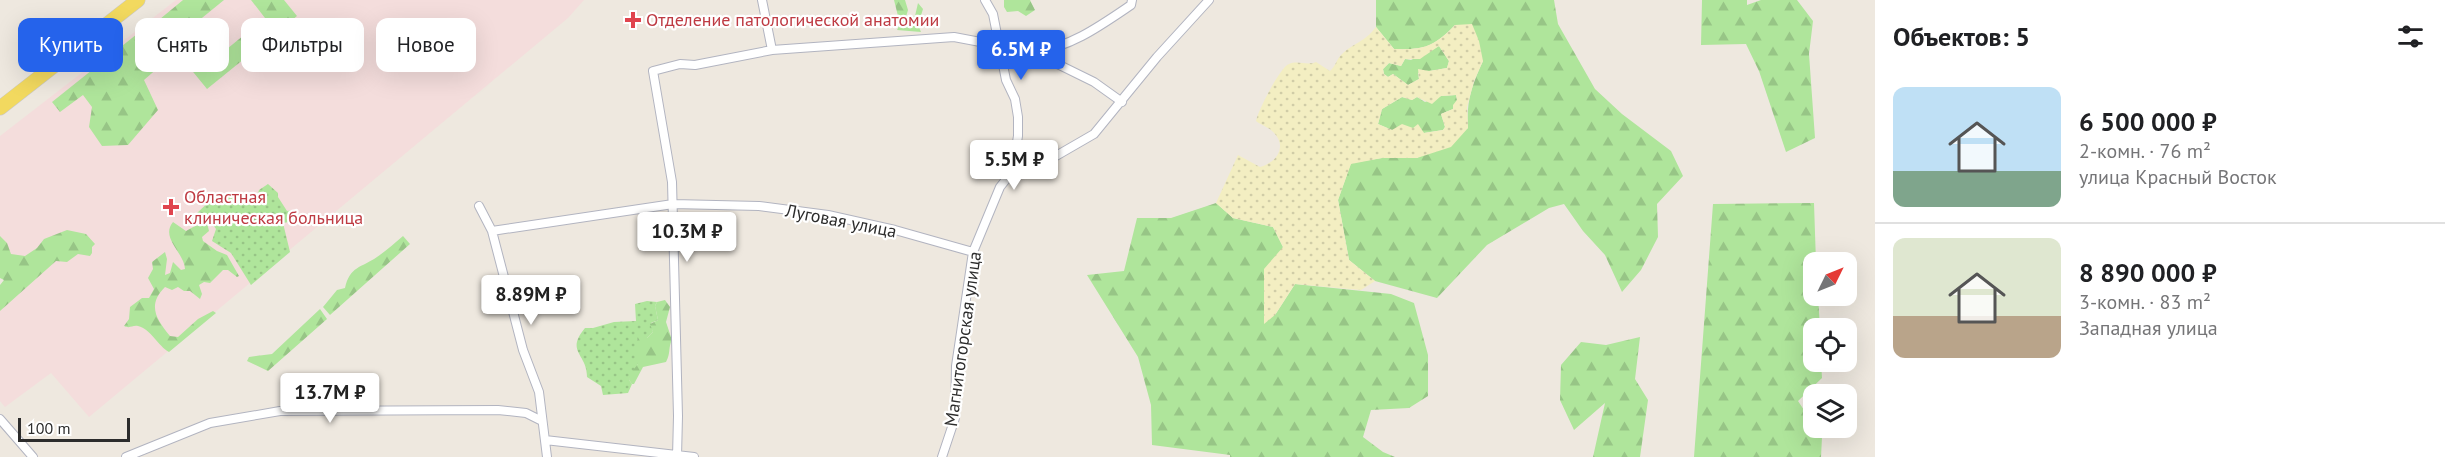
<!DOCTYPE html>
<html lang="ru">
<meta charset="utf-8">
<style>
:root{--surface:#fff;--page:#f6f6f6;--text:#202124;--muted:#757577;--line:#e0e0e0;--accent:#2563eb}
body{margin:0;font-family:"PT Sans",sans-serif;background:var(--page);color:var(--text);height:100vh;display:flex;flex-direction:column;font-size:22px;white-space:nowrap}
*{box-sizing:border-box;margin:0}
p{font-size:20px;color:var(--muted)}
.icon{flex:none;width:33px;height:33px;fill:none;stroke:currentColor;stroke-width:2;stroke-linecap:round;stroke-linejoin:round}
.map{position:relative;flex:1;overflow:hidden}
.sheet{display:flex;flex-direction:column;background:var(--surface);width:570px}
.sheet>*{flex:none}
.banner{position:absolute;left:18px;top:18px;width:570px;height:54px;display:flex;gap:12px}
.needle{width:39px;rotate:47deg}
.controls{position:absolute;left:1803px;top:252px;display:grid;gap:12px}
.controls a{display:grid;place-items:center;width:54px;height:54px;border-radius:12px;background:var(--surface);box-shadow:0 6px 24px #0002;font-size:30px}
.scale{position:absolute;left:18px;bottom:15px;width:112px;box-sizing:border-box;padding-left:6px;border:3px solid #2c2c2c;border-top:0;font-size:16px;line-height:21px;white-space:nowrap;color:#2c2c2c;-webkit-text-stroke:4px #fff;paint-order:stroke}
.price{position:absolute;translate:-50% -51px;padding:0 14px;border-radius:6px;background:#fff;color:#222;font-size:20px;line-height:39px;filter:drop-shadow(0 2px 3px #0008)}
.price::after{content:'';position:absolute;left:50%;top:36px;width:18px;height:14px;margin-left:-9px;background:inherit;clip-path:polygon(0 0,100% 0,50% 100%)}
.price.on{background:var(--accent);color:#fff}
ul{padding:0;list-style:none}
li{display:flex;align-items:center;gap:18px;height:150px;padding:0 18px}
li+li{border-top:2px solid var(--line)}
li span{display:grid;place-items:center;flex:none;width:168px;height:120px;border-radius:12px;color:#555}
li>.icon{margin-inline-start:auto}
span .icon{width:72px;height:72px;fill:#fffc;stroke-width:1}
li b{font-size:26px}
h2{display:flex;justify-content:space-between;align-items:center;height:72px;padding:0 18px;font-size:26px}
.tag{padding:0 21px;border-radius:12px;background:var(--surface);box-shadow:0 6px 24px #0002;font-size:21px;line-height:54px}
.tag.on{background:var(--accent);color:#fff}
main{display:flex;flex:1;min-height:0}
.map>svg:first-child{display:block}
.medical{fill:#f4dddc}
.green{fill:url(#green-dots)}
.forest{fill:url(#forest-firs)}
.sand{fill:url(#sand-dots);fill-rule:evenodd}
.lines{fill:none;stroke-linecap:round;stroke-linejoin:round}
.minor-casing{stroke:#b2b4c0;stroke-width:10}
.primary-casing{stroke:#c8c8c8;stroke-width:15}
.minor{stroke:#fff;stroke-width:8}
.primary{stroke:#f2d95f;stroke-width:14}
.health-dot{fill:#e0444e;stroke:#fff;stroke-width:2}
.labels{text-anchor:middle;stroke-width:4.5;stroke-linejoin:round;paint-order:stroke}
.health-label{font-size:18px;fill:#be3a42;stroke:#fff;text-anchor:start}
.street-label{font-size:18px;fill:#2c2c2c;stroke:#fff}
</style>
<main>
<div class="map">
<svg width="1875" height="457" viewBox="0 0 1875 457">
<defs>
<pattern id="green-dots" width="8" height="8" patternUnits="userSpaceOnUse" patternTransform="scale(1.5)"><rect width="8" height="8" fill="#afe59b"/><path d="M2 2h.1M6 6h.1" fill="none" stroke="#97c586" stroke-width="1.8" stroke-linecap="round"/></pattern>
<pattern id="forest-firs" width="22" height="20" patternUnits="userSpaceOnUse" patternTransform="scale(1.5)"><rect width="22" height="20" fill="#afe59b"/><path d="M5 1l3.5 6h-7zM16 11l3.5 6h-7z" fill="#97c586"/></pattern>
<pattern id="sand-dots" width="8" height="8" patternUnits="userSpaceOnUse" patternTransform="scale(1.5)"><rect width="8" height="8" fill="#f3eec2"/><path d="M2 2h.1M6 6h.1" fill="none" stroke="#d0cca7" stroke-width="1.8" stroke-linecap="round"/></pattern>
</defs>
<rect width="100%" height="100%" fill="#eee8df"/>
<path class="medical" d="M176,0H584L568,18L89,417L51,373L5,407L0,401V303L21,285L0,260V136Z"/>
<path class="green" d="M268,184L278,193V197L287,211L294,210L297,217L295,221L283,223L290,252L251,285L231,253L212,241L216,229L208,218L201,219L196,214L215,196L240,193L250,200H256L259,190Z
M647,301L657,302L655,306L658,320L651,323L653,332L647,338L637,339L638,364L629,380L632,384L628,393L603,395L601,386L587,377C587,353 565,352 585,328H593L614,322L636,321L635,304Z"/>
<path class="forest" d="M183,0H224L186,31L211,62L265,18L251,0H284L297,16L207,89L154,24Z
M894,0H905L908,10L906,17L909,19L915,16L918,3L923,9L918,25L921,32L897,30L900,24Z
M1004,0H1030L1035,10L1026,16L1018,11L1007,12L1004,7Z
M1376,0H1554L1558,24L1595,89L1622,114L1671,151L1683,176L1657,204L1658,237L1641,270L1622,292L1605,255L1583,231L1564,204L1549,208L1487,245L1437,298L1375,281L1349,260L1338,200L1351,163L1382,158H1417L1468,128C1466,102 1472,85 1483,61L1455,25C1434,47 1424,50 1394,49L1376,27Z
M1702,0H1747V5L1761,0H1797L1813,21L1809,54L1815,138L1786,152L1759,71L1746,44L1701,45Z
M142,30L167,60L144,80L158,110L128,145L102,146L89,127L92,107L83,95L60,112L52,102Z
M1439,46L1449,61L1447,68L1418,73L1419,79L1408,85L1393,74L1388,77L1384,74L1383,69L1389,63L1401,66L1405,59L1411,60Z
M1456,95L1457,100L1453,109L1441,114L1445,127L1443,130L1424,133L1413,128L1392,130L1378,124L1382,109L1402,97L1412,100L1417,97L1425,102L1441,96Z
M1216,203L1233,218L1273,227L1283,247L1275,315L1295,284L1391,294L1414,303L1428,355V396L1409,408L1371,410L1363,437L1383,452L1395,457H1230V455L1152,445L1151,405L1138,357L1087,275L1124,271L1137,218H1171Z
M1814,203L1816,262H1814V296H1818L1820,328H1814V362H1821L1822,378L1798,401L1822,437L1821,457H1694L1713,204Z
M173,222L186,231L195,226L207,223L209,231L202,237L203,241L217,251L227,255L239,276L237,277L228,270H223L210,283L204,282L199,285L202,294L200,299L190,291H184L178,287L172,290L165,287C147,305 156,319 170,336L178,337L198,319L213,311L216,313L169,352C158,346 151,329 138,326C132,325 130,329 124,326L129,319L130,307L142,298H149L154,289L148,278L153,269L152,262L165,252L167,259L165,275L170,273L173,262L181,270L185,269C184,252 160,238 173,222Z
M67,230L86,234L95,244L92,247V253L90,256L78,254L67,262L56,261L0,311V285L4,280L0,278V236L7,243L11,254L25,256L37,248L44,239Z
M403,236L410,244L330,315L323,307L337,290L345,288C350,266 361,268 377,257C386,251 395,243 403,236Z
M665,300L670,307L666,322L672,340C668,347 671,353 666,362L643,367L634,384H632L629,380L630,374L638,364L635,356C638,349 635,341 639,335L647,338L653,332L650,324L658,320L655,306L657,302Z
M320,309L327,319L268,371L247,361L249,357L272,354Z
M1640,337L1635,379L1648,400L1640,457H1593L1605,403L1574,430L1560,400L1561,365L1581,342L1606,345Z"/>
<path class="sand" d="M1472,24L1479,41L1483,61L1474,81L1467,107L1468,128L1451,147L1417,158H1382L1351,164L1338,200L1349,260L1375,281L1361,290L1295,284L1275,315L1264,324V269L1283,247L1273,227L1233,218L1216,203L1238,155L1260,167C1278,162 1288,145 1272,131C1268,127 1261,125 1256,121C1258,111 1280,67 1289,64C1298,60 1307,66 1316,62L1330,71C1336,66 1336,60 1341,55C1354,42 1364,43 1376,27L1394,49C1423,50 1434,47 1455,25ZM1439,46L1449,61L1447,68L1429,71L1418,69L1419,79L1408,85L1393,74L1388,77L1384,74L1383,69L1389,63L1401,66L1405,59H1420ZM1456,95L1457,100L1453,105V109L1441,114L1445,127L1443,130L1424,133L1418,124L1413,128L1402,124L1392,130L1378,124L1382,109L1402,97L1412,100L1417,97L1432,104L1441,96Z"/>
<g class="lines">
<defs>
<path id="minor" d="M762,0L772,50
M985,0L993,14L1006,80L1015,99L1018,117V136L1012,172
M1034,52C1071,47 1100,26 1131,5L1132,0
M479,206L492,231L523,350L539,392L547,457
M492,231L673,204L759,206L828,215L895,230L973,252
M0,419L33,457
M545,440L694,457
M126,457L210,423L280,411L498,410L526,413L542,421
M677,457L678,416L672,182L653,71L680,64L695,65L772,50L954,37L1033,52L1094,82L1122,102
M942,457L955,418L956,366L973,252L1000,187L1012,172L1049,160L1094,134L1157,57L1209,0"/>
<path id="primary" d="M0,108L138,0"/>
</defs>
<use href="#minor" class="minor-casing"/>
<use href="#primary" class="primary-casing"/>
<use href="#minor" class="minor"/>
<use href="#primary" class="primary"/>
</g>
<g class="health-dot">
<path d="M630 11h6v6h6v6h-6v6h-6v-6h-6v-6h6z"/>
<path d="M168 198h6v6h6v6h-6v6h-6v-6h-6v-6h6z"/>
</g>
<g class="labels">
<g class="health-label">
<text x="646" y="26">Отделение патологической анатомии</text>
<text x="184" y="203">Областная<tspan x="184" dy="21">клиническая больница</tspan></text>
</g>
<g class="street-label">
<text transform="translate(841 221) rotate(11)" y="6">Луговая улица</text>
<text transform="translate(963 339) rotate(-82)" y="6">Магнитогорская улица</text>
</g>
</g>
</svg>
<div class="controls">
<a><svg class="needle" viewBox="-14 -14 28 28"><path d="M0-13l5 13h-10z" fill="#e53935"/><path d="M0 13l5-13h-10z" fill="#757577"/></svg></a>
<a><svg class="icon" aria-label="locate" viewBox="0 0 24 24"><circle cx="12" cy="12" r="6"/><path d="M12 2v4M12 18v4M2 12h4M18 12h4"/></svg></a>
<a><svg class="icon" aria-label="layers" viewBox="0 0 24 24"><path d="M12 4l9 5-9 5-9-5zM3 14l9 5 9-5"/></svg></a>
</div>
<div class="scale">100 m</div>
<b class="price on" style="left:1021px;top:81px">6.5M ₽</b>
<b class="price" style="left:1014px;top:191px">5.5M ₽</b>
<b class="price" style="left:687px;top:263px">10.3M ₽</b>
<b class="price" style="left:531px;top:326px">8.89M ₽</b>
<b class="price" style="left:330px;top:424px">13.7M ₽</b>
<div class="banner">
<a class="tag on">Купить</a>
<a class="tag">Снять</a>
<a class="tag">Фильтры</a>
<a class="tag">Новое</a>
</div>
</div>
<section class="sheet">
<h2>Объектов: 5<svg class="icon" aria-label="filters" viewBox="0 0 24 24"><path d="M4 7h16M4 17h16"/><circle cx="9" cy="7" r="2"/><circle cx="15" cy="17" r="2"/></svg></h2>
<ul>
<li><span style="background:linear-gradient(#bfe0f5 70%,#7fa58c 0)"><svg class="icon" aria-label="home" viewBox="0 0 24 24"><path d="M3 11l9-7 9 7M6 9v11h12V9"/></svg></span><div><b>6 500 000 ₽</b><p>2-комн. · 76 m²</p><p>улица Красный Восток</p></div></li>
<li><span style="background:linear-gradient(#dfe7d0 65%,#b9a48a 0)"><svg class="icon" aria-label="home" viewBox="0 0 24 24"><path d="M3 11l9-7 9 7M6 9v11h12V9"/></svg></span><div><b>8 890 000 ₽</b><p>3-комн. · 83 m²</p><p>Западная улица</p></div></li>
</ul>
</section>
</main>
